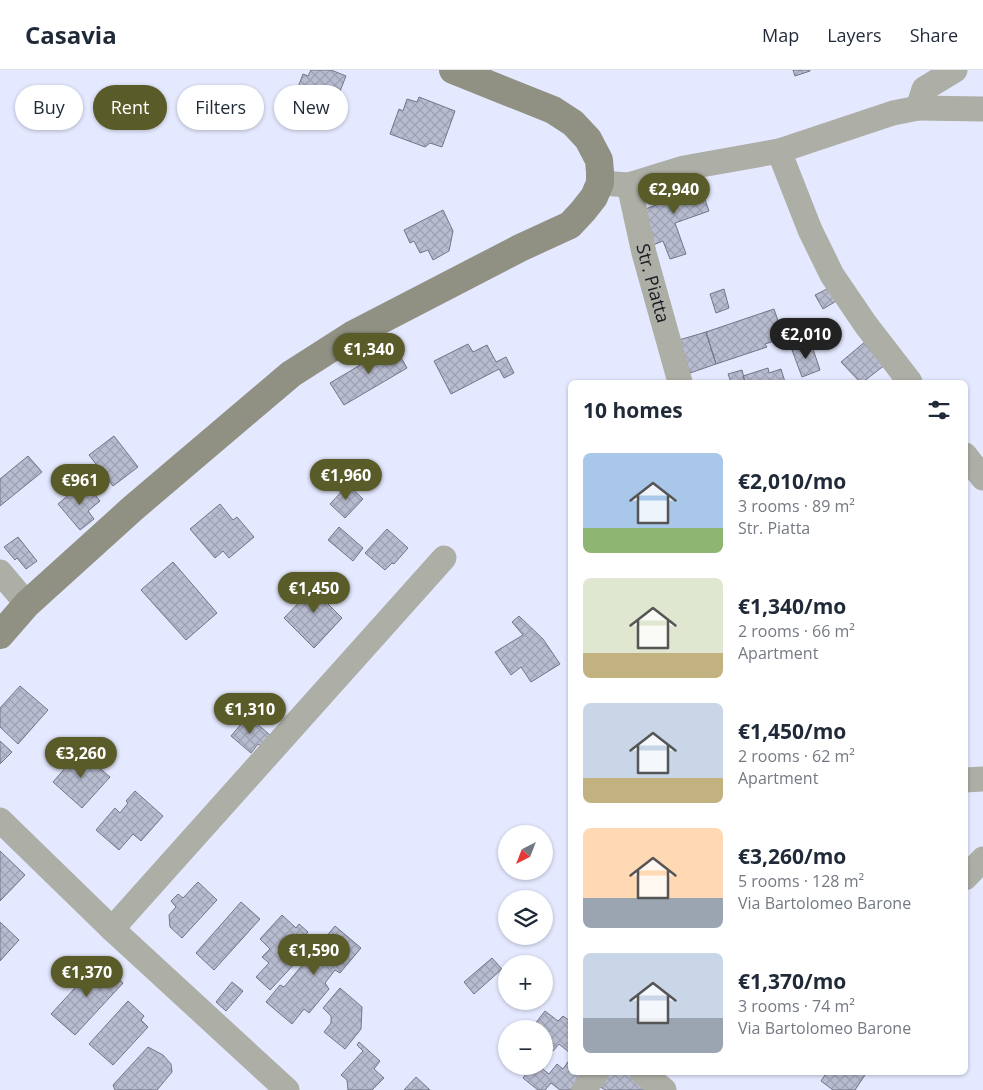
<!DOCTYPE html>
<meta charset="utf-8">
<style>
:root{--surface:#fff;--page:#f6f6f7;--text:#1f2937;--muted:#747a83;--line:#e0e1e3;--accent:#595b28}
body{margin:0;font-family:"Open Sans",sans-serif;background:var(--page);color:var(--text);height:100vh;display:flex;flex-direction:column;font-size:19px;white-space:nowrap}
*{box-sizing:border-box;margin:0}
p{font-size:16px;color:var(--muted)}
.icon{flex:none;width:28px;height:28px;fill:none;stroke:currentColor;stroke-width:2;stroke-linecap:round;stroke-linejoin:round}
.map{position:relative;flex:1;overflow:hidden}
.details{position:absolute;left:568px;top:310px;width:400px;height:695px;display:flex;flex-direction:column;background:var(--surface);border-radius:8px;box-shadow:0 1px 4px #0004}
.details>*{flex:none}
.hud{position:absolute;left:15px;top:15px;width:475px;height:45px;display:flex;gap:10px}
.needle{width:32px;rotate:222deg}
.fabs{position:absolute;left:498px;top:755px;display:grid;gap:10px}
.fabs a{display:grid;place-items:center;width:55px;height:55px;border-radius:50%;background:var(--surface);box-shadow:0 1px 4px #0004;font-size:25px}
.price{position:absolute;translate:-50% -42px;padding:0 11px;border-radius:18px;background:var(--accent);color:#fff;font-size:16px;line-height:32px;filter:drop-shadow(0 1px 2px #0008)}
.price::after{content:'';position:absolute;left:50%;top:30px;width:15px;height:11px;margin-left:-8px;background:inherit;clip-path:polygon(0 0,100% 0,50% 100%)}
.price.current{background:#222;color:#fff}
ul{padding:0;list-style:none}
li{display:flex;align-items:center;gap:15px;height:125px;padding:0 15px}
li span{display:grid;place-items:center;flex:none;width:140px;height:100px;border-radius:8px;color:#555}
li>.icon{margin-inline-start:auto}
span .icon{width:60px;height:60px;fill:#fffc;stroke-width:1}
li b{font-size:21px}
h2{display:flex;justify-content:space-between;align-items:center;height:60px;padding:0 15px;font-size:21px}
.pill{padding:0 18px;border-radius:22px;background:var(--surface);box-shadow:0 1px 4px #0004;font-size:18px;line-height:45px}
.pill.current{background:var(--accent);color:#fff}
header{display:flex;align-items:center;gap:30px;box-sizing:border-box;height:70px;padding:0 25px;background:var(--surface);border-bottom:1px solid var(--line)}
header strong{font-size:24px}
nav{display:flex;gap:28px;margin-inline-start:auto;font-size:18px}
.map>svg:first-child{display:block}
.building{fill:url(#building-cross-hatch);stroke:#737689}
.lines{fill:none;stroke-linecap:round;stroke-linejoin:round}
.minor{stroke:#adaea5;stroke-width:25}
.secondary{stroke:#909183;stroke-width:28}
.labels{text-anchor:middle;stroke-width:4;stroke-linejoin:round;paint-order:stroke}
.street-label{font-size:18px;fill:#181921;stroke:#f7f7fc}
</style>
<header>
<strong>Casavia</strong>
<nav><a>Map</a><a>Layers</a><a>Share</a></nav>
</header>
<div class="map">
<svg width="983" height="1020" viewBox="0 0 983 1020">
<defs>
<pattern id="building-cross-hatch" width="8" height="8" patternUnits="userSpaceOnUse" patternTransform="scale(1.25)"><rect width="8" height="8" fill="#b8bcd0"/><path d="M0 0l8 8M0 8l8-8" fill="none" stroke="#9da1b2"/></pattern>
</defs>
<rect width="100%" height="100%" fill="#e5e9ff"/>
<path class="building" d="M311,0H331L346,6L333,39L295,25L303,4L308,6Z
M793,0H810V1L795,6Z
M419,27L455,41L442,77L430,73L425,77L390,64L399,39L403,41L407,29L417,32Z
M697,107L709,141L675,153L686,184L670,189L663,171L653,175L640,141L667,131L663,119Z
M443,140L453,161L449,181L433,190L428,180L420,183L414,171L410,173L404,160Z
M831,217L838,230L823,239L815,225Z
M724,219L729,238L716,243L710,224Z
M774,239L784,268L765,274L767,277L716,294L706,262Z
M706,262L716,294L690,303L679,270Z
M866,271L886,294L863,312H860L841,292Z
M811,273L820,300L802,307L792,280Z
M468,274L473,282L487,275L496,292L506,287L514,303L504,308L499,299L451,324L434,291Z
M394,275L407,298L344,335L330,313Z
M768,298L769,303L781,299L785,312H745L743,306Z
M742,300L745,312H731L728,304Z
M114,366L138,397L113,416L89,385Z
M28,386L42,402L0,436V409Z
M84,412L100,431L88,441L94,449L80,460L58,434Z
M348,415L363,429L345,448L330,434Z
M220,434L233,450L237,447L254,467L229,488L223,481L215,488L190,459Z
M339,457L363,478L353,491L328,470Z
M387,459L408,478L394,494L392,493L385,500L365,483Z
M18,467L37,491L26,499L17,488L15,490L4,477Z
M173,492L217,543L186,570L141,520Z
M313,503L330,520L322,528L342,548L314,578L284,548L312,519L305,512Z
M519,546L543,569L560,594L531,612L521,597L511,605L495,582L523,565L512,552Z
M20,616L48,640L18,674L0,657V638Z
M248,646L270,665L261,676L258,674L251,683L231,666Z
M0,671L12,682L0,694Z
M80,681L110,707L82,738L53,712Z
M135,721L163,746L141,771L133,764L119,780L96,760L115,738L120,743L128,733L126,731Z
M0,781L25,805L0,831Z
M198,812L217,830L182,868L170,857L169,845L176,837L171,831L178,824L183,828Z
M241,832L260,849L214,900L196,883Z
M282,845L296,858L299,854L308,862L304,867L313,874L270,920L256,907L269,893L262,887L270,879L260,869Z
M0,852L19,870L0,891Z
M335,856L361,878L340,903L335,900L325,913L329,919L309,943L304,939L292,954L266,932L280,915L284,917Z
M492,888L502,899L474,924L464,912Z
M99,892L123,913L75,965L51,944Z
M232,912L243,921L226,941L216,932Z
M340,918L362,937L361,959L345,979L324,962L331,953V946L323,938Z
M128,931L144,946L141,950L148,957L113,995L89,974Z
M545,941L558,951L563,946L570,951V983L559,974L553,981L546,975L551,969L545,964L544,966V959H531Z
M359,972L380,991L374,999L384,1008L372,1020H348L347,1010L341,1005L363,981L357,975Z
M148,977L163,985L171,994L172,1002L157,1020H115L113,1015Z
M570,989V1002H592L578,1020H560L551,1013L545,1020H538L523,1008L532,996H539L549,1004L557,994L563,999Z
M609,1002H630L653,1020H605L599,1016Z
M827,1002H867L855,1020H833L821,1011Z
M416,1007L430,1020H404Z"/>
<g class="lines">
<g class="minor">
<path d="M918,38L983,39"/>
<path d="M779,81L810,160L832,205L866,255L910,312"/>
<path d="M600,113L629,115L684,98L779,81L893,43L918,38L924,19L955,0"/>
<path id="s1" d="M629,115L644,183L680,312"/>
<path d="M965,385L983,408"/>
<path d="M0,502L27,534"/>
<path d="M965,710L983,709"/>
<path d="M0,750L112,859L287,1020"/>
<path d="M965,808L983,789"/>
<path d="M112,859L444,488"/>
<path d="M642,1002L664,1020"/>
<path d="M584,1020L597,1002"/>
</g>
<path class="secondary" d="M0,565L27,534L132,439L291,304L352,265L520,178L570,155L583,141L594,127L600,113V102L599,90L588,69L573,53L553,40L453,0"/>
</g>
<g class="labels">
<g class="street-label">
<text dy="6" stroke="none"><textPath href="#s1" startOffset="101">Str. Piatta</textPath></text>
</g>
</g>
</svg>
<div class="fabs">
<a><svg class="needle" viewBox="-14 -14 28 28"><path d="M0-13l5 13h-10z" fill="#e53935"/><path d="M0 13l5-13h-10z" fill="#747a83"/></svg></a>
<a><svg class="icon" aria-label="layers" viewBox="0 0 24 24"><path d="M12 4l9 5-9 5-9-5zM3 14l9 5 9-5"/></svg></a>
<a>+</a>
<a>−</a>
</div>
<b class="price" style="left:674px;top:145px">€2,940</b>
<b class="price current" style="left:806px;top:290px">€2,010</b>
<b class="price" style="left:369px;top:305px">€1,340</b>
<b class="price" style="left:346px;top:431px">€1,960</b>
<b class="price" style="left:80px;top:436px">€961</b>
<b class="price" style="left:314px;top:544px">€1,450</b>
<b class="price" style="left:250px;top:665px">€1,310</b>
<b class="price" style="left:81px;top:709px">€3,260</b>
<b class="price" style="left:314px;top:906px">€1,590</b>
<b class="price" style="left:87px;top:928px">€1,370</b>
<div class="hud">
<a class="pill">Buy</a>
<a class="pill current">Rent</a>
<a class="pill">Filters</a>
<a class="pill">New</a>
</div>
<section class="details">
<h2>10 homes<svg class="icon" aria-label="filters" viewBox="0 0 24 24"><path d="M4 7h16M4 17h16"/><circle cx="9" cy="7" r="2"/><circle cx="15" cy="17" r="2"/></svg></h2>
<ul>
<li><span style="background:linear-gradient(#a9c7e8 75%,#8fb573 0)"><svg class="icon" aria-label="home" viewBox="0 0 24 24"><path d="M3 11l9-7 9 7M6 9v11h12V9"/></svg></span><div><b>€2,010/mo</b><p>3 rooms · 89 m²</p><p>Str. Piatta</p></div></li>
<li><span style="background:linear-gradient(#dfe7d0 75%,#c2b280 0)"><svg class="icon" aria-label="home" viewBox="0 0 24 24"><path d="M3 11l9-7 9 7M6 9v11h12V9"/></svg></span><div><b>€1,340/mo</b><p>2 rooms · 66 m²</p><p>Apartment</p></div></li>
<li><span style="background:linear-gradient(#c9d6e8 75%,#c2b280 0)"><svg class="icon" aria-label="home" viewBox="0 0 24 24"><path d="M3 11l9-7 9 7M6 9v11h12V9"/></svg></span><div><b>€1,450/mo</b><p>2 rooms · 62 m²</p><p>Apartment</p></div></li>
<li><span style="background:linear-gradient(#ffd9b3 70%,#9aa5b1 0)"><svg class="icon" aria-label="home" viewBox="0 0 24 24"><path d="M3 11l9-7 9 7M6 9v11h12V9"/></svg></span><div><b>€3,260/mo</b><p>5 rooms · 128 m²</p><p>Via Bartolomeo Barone</p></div></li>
<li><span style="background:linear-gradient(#c9d6e8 65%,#9aa5b1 0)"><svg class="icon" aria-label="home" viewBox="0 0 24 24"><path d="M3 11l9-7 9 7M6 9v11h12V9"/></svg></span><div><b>€1,370/mo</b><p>3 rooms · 74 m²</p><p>Via Bartolomeo Barone</p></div></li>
</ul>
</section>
</div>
